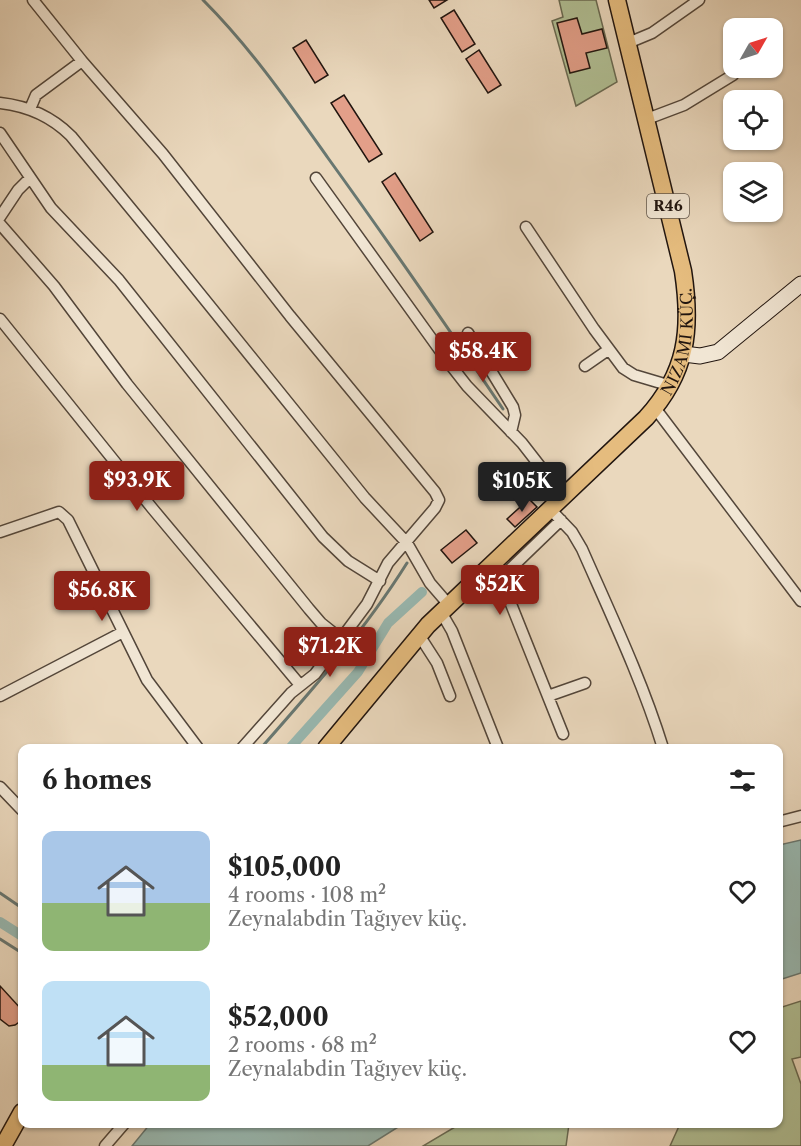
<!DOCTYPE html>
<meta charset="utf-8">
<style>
:root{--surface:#fff;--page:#f2f2f2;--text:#222;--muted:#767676;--accent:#8f2418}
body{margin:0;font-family:"Libre Caslon Text",serif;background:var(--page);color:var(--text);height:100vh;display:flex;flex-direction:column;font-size:22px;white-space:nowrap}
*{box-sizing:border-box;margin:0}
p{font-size:20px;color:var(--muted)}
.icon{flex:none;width:33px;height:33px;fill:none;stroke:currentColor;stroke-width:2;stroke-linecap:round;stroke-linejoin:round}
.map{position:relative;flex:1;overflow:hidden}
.drawer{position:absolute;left:18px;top:744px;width:765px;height:384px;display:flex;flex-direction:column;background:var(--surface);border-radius:12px;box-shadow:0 2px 4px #0004}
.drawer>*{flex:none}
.needle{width:39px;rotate:51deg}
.fabs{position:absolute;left:723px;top:18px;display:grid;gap:12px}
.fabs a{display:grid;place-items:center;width:60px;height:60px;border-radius:12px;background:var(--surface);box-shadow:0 2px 4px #0004;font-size:30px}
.price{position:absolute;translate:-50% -51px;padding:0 14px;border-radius:6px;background:var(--accent);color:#fff;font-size:20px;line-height:39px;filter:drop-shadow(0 2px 3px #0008)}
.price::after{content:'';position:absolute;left:50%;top:36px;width:18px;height:14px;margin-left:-9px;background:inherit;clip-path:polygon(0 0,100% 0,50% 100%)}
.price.on{background:#222;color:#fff}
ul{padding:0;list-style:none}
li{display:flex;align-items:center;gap:18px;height:150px;padding:0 24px}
li span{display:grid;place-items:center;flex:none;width:168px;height:120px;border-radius:12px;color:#555}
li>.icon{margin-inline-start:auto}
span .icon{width:72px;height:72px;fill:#fffc;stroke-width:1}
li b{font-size:26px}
h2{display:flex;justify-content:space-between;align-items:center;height:72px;padding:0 24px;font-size:26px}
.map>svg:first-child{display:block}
.green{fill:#b1c095;stroke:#696a52;stroke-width:1.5}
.water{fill:#98b9b2;stroke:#687771;stroke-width:1.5}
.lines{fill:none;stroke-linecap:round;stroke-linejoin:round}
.stream{stroke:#687771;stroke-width:3}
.canal{stroke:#98b9b2;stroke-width:10}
.building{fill:#e39f89;stroke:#21150f;stroke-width:1.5}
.street-casing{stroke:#53463a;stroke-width:13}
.secondary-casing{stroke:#21150f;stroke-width:17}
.primary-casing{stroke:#21150f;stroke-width:19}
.street{stroke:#f1e6d4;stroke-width:10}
.secondary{stroke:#f1e6d4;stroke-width:15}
.primary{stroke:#e5bc7e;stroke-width:16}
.labels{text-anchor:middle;stroke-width:5;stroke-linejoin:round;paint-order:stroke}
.shield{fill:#f1e6d4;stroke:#5f544a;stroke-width:1.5}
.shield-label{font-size:15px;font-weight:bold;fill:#21150f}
.street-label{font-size:16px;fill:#21150f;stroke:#f1e6d4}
</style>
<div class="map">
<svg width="801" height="1146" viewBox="0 0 801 1146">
<rect width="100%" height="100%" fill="#ead8bd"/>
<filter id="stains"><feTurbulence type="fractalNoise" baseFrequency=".00333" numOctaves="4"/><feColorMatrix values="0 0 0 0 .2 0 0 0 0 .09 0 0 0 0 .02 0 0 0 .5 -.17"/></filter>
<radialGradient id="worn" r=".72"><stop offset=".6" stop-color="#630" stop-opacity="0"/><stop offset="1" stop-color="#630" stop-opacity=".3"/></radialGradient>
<path class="green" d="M559,0H596L617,82L576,106L552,21L563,17Z
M801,1001V1057L792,1059L801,1084V1146H670L680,1124H778L779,1008Z
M460,1124H569L566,1146H423Z"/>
<path class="water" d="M801,840V973L779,980V845Z
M150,1124H403L368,1146H132Z"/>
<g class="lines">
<path class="stream" d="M203,0C251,48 289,103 328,158C388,241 446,325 503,409
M261,748C313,689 365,630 407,563
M0,893L22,908
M0,939L22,953"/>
<path class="canal" d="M290,748L358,672L388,623L422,592
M0,922L22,936"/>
</g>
<path class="building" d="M429,0H447L434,8Z
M454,10L475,44L462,52L441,18Z
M577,18L582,34L602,29L607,48L586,53L590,68L570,73L557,23Z
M306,40L328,75L315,83L293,48Z
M479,50L501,85L488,93L466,59Z
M344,95L382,154L369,162L331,103Z
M395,173L433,232L420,241L382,182Z
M529,499L537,507L515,527L507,519Z
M466,530L477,543L452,563L441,550Z
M0,986L22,1010V1020L15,1025L9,1026L0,1019Z"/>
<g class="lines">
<defs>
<path id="street" d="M33,0L82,61L163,154L290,316L435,492L439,500L435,508L388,563L367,604L315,674L291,693L242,748
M628,43L652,33L699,0
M0,103C27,106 51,116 71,136L155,238L365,498L407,543L430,583L449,605
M30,109L36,95L82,61
M647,119L684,105L733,75
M0,133L51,208L119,280L323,537L348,561L380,581
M316,178L449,363L467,386L522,443L564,497
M0,217L18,190L30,178
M0,224L54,286L127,384L309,609L321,623L341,639
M526,227L594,329L623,368L634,375L671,386
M0,319L152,508L300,685
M468,333L513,407L515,415L511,432
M585,366L608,350
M655,408L801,601
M551,510L572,532L582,549C611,615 642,680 663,748
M561,520L505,574V589L563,734
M0,532L59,512L68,520L147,680L198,748
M441,612L452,631L498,748
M419,635L437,663L450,696
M0,696L123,632
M548,696L585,683
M0,787L22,810
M778,822L801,816
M105,1146L124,1124"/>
<path id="secondary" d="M684,354L700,356L718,352L801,284"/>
<g id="primary">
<path id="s1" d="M326,748L428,625L646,418C687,373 692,330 683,271L617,0"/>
<path d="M3,1146L22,1112"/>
</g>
</defs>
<use href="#street" class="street-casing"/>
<use href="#secondary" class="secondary-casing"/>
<use href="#primary" class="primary-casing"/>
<use href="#street" class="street"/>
<use href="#secondary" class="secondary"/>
<use href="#primary" class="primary"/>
</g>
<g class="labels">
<rect class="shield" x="647" y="194" width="42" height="24" rx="4.5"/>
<g class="shield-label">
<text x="668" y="211">R46</text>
</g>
<g class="street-label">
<text dy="6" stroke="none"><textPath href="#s1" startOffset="546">NIZAMI KÜÇ.</textPath></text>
</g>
</g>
<rect width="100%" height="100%" filter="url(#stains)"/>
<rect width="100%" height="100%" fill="url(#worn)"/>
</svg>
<div class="fabs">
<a><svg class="needle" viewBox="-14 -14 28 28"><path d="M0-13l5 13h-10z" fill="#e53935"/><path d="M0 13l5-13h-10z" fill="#767676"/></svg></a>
<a><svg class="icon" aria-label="locate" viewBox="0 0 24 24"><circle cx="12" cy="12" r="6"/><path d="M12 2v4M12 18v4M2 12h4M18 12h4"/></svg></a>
<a><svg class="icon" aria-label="layers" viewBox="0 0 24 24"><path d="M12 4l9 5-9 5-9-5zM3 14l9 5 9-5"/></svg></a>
</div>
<b class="price" style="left:483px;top:383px">$58.4K</b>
<b class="price" style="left:137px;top:512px">$93.9K</b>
<b class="price on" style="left:522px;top:513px">$105K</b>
<b class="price" style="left:500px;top:616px">$52K</b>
<b class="price" style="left:102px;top:622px">$56.8K</b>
<b class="price" style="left:330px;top:678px">$71.2K</b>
<section class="drawer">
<h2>6 homes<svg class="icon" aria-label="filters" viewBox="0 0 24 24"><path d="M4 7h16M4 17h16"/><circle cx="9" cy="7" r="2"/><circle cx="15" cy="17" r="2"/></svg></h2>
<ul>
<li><span style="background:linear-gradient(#a9c7e8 60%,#8fb573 0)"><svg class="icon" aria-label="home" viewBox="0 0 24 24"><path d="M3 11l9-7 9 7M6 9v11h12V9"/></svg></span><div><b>$105,000</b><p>4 rooms · 108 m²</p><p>Zeynalabdin Tağıyev küç.</p></div><svg class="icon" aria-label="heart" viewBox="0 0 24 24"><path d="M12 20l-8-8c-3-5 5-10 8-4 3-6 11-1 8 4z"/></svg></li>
<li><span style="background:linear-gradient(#bfe0f5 70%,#8fb573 0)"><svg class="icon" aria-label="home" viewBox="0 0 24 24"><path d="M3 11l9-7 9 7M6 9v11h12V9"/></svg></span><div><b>$52,000</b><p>2 rooms · 68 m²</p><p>Zeynalabdin Tağıyev küç.</p></div><svg class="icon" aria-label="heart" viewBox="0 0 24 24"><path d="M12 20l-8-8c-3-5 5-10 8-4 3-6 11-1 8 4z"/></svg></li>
</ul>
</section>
</div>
